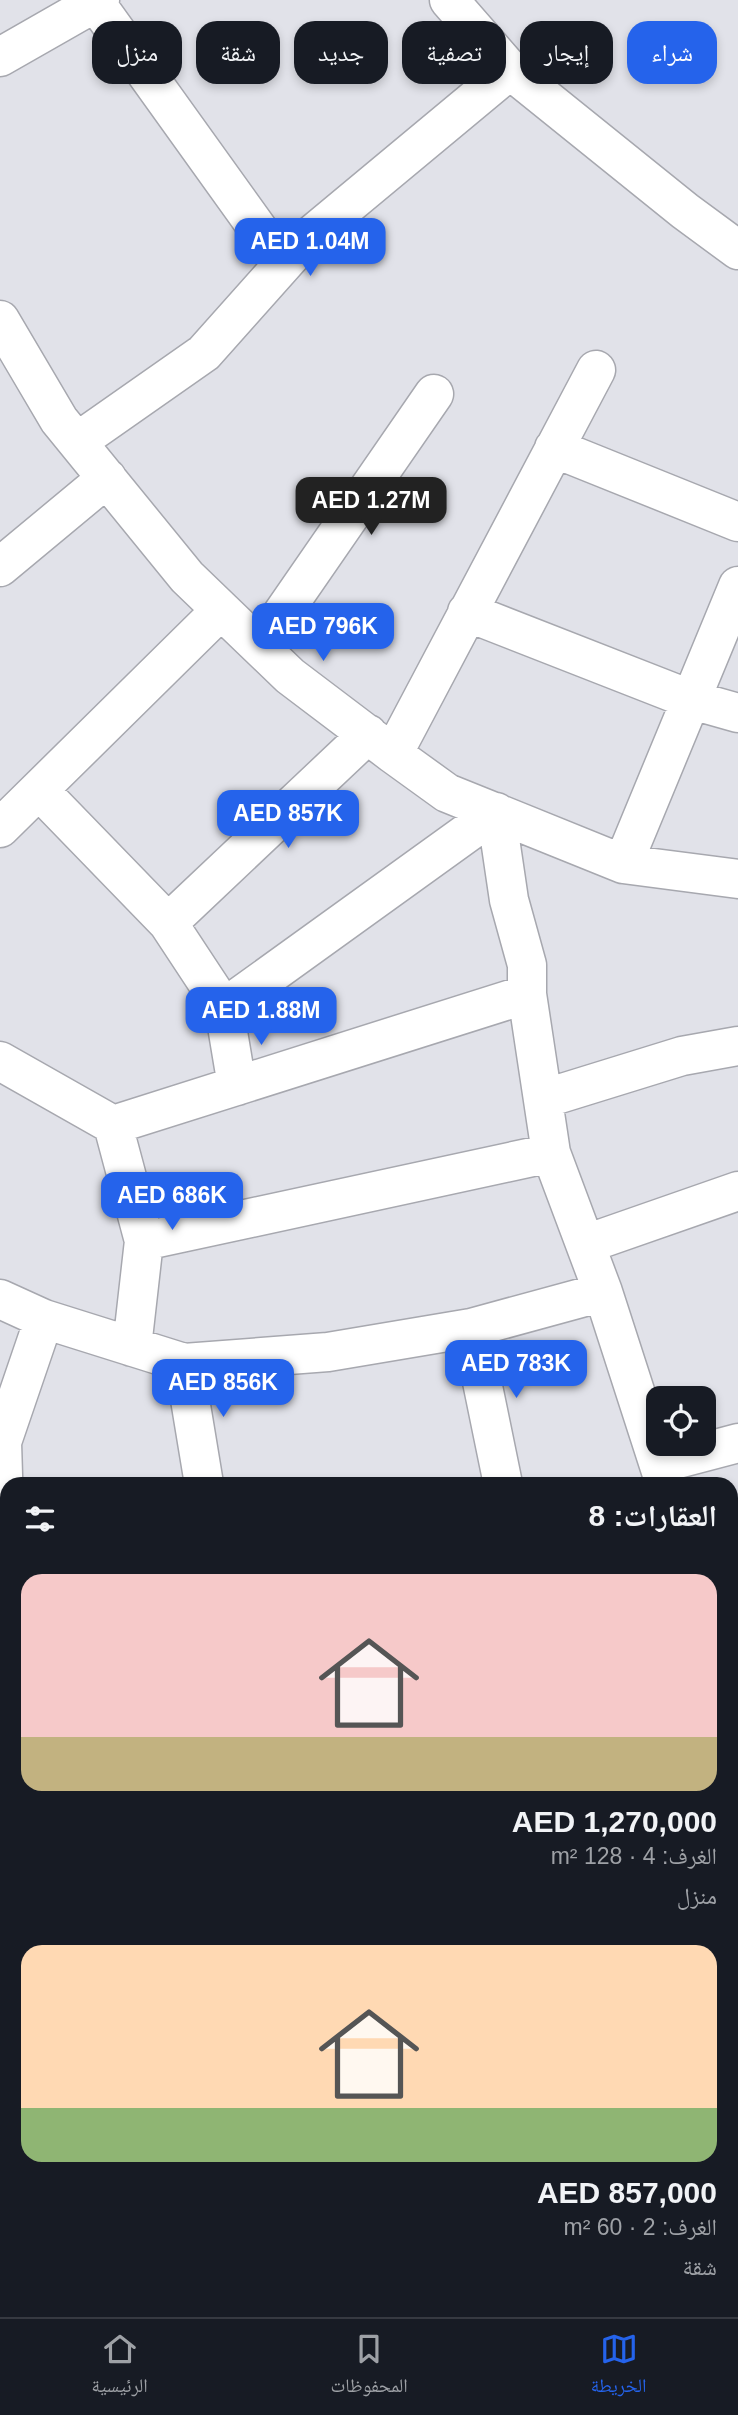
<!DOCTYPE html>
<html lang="ar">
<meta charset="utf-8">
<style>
:root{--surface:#171b24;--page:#242831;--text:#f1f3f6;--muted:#9ea1a6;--line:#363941;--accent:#2563eb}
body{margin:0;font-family:Helvetica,"Noto Naskh Arabic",sans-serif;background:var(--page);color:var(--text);direction:rtl;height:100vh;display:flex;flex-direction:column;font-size:26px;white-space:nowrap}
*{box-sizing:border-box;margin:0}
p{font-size:23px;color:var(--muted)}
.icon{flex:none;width:38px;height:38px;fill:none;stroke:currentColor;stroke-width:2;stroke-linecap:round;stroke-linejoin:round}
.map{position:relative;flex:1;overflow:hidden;direction:ltr}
.drawer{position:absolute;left:0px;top:1477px;width:738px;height:840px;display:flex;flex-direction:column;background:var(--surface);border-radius:21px 21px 0 0;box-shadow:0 4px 10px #0003;direction:rtl}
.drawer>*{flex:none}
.guide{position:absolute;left:21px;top:21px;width:696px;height:63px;direction:rtl;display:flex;gap:14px}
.fabs{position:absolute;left:646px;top:1386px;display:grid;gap:14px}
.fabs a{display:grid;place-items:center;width:70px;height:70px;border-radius:14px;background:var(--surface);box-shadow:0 4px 10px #0003;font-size:35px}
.price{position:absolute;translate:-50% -60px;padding:0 16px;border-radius:14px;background:var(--accent);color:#fff;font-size:23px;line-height:46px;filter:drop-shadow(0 2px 4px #0008)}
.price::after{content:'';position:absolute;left:50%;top:42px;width:21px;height:16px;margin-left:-10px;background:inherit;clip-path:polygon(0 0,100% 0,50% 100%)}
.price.on{background:#222;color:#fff}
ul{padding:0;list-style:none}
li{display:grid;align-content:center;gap:14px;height:371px;padding:0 21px}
li span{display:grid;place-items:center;height:217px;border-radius:21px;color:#555}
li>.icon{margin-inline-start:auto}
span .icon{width:126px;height:126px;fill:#fffc;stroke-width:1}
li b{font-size:30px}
h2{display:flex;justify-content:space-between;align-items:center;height:84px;padding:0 21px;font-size:30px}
.pill{padding:0 24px;border-radius:21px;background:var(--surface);box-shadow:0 4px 10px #0003;font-size:24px;line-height:63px}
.pill.on{background:var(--accent);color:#fff}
.dock{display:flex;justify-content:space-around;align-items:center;height:98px;border-top:2px solid var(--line);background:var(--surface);font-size:19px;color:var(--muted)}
.dock a{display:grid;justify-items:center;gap:4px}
.dock .on{color:var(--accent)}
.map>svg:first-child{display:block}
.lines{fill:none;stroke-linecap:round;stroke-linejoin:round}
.minor-casing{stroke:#a7a8af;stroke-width:41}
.minor{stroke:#fff;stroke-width:38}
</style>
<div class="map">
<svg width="738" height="2317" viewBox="0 0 738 2317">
<rect width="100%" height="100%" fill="#e1e2e9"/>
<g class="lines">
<defs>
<path id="minor" d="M449,0L510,70L685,211L738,250
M95,2L283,264
M0,57L100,0
M0,320L59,420L187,577L290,676L393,754L447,793L623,864L738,879
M77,442L204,353L302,243L510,70
M554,448L738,522
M0,567L107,478
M467,612L692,700L738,713
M260,646L434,394
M393,754L596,370
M39,790L168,923L224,1008L237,1086
M0,828L221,610
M623,864L738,586
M168,923L368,734
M224,1008L496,812L509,900L527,965V994L551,1153L603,1292L665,1484
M0,1061L113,1125L527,994
M543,1099L682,1056L738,1046
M113,1125L144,1241L132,1347
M144,1241L551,1153
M586,1244L738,1191
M0,1299L44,1319L184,1363L328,1352L471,1328L603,1292
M471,1328L503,1484
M184,1363L204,1484
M659,1464L738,1443
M732,1585L738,1583
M7,1607L2,1442L44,1319
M0,1636L7,1640
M732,1659L738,1671
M0,1815H7
M732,1821L738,1822
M732,1928H738
M0,2055L7,2054
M732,2064H738
M0,2208H7
M732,2211H738
M672,2310L673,2317
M375,2317L383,2314"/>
</defs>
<use href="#minor" class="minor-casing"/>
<use href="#minor" class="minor"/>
</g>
</svg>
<div class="fabs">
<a><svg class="icon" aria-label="locate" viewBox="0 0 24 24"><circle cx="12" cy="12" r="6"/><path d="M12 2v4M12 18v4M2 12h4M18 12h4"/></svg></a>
</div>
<b class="price" style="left:310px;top:278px">AED 1.04M</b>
<b class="price on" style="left:371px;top:537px">AED 1.27M</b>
<b class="price" style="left:323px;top:663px">AED 796K</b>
<b class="price" style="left:288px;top:850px">AED 857K</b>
<b class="price" style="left:261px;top:1047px">AED 1.88M</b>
<b class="price" style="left:172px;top:1232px">AED 686K</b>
<b class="price" style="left:516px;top:1400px">AED 783K</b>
<b class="price" style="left:223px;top:1419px">AED 856K</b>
<div class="guide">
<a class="pill on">شراء</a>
<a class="pill">إيجار</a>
<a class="pill">تصفية</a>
<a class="pill">جديد</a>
<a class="pill">شقة</a>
<a class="pill">منزل</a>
</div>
<section class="drawer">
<h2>العقارات: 8<svg class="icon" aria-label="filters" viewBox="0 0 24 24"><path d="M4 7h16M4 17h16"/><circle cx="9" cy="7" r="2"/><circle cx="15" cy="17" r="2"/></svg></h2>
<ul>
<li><span style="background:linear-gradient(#f6c9c9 75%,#c2b280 0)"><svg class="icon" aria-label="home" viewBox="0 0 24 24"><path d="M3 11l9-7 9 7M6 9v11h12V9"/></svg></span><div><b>AED 1,270,000</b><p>الغرف: 4 · 128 m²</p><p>منزل</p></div></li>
<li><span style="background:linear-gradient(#ffd9b3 75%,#8fb573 0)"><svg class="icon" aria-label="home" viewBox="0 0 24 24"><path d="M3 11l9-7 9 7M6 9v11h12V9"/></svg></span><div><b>AED 857,000</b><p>الغرف: 2 · 60 m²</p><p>شقة</p></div></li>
</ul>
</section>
</div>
<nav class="dock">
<a class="on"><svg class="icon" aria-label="map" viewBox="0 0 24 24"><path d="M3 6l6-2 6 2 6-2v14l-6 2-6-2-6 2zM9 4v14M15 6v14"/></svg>الخريطة</a>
<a><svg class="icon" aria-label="saved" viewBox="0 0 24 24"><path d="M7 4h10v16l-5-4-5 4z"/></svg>المحفوظات</a>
<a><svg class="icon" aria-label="home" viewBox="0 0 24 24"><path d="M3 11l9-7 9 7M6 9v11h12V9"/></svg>الرئيسية</a>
</nav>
